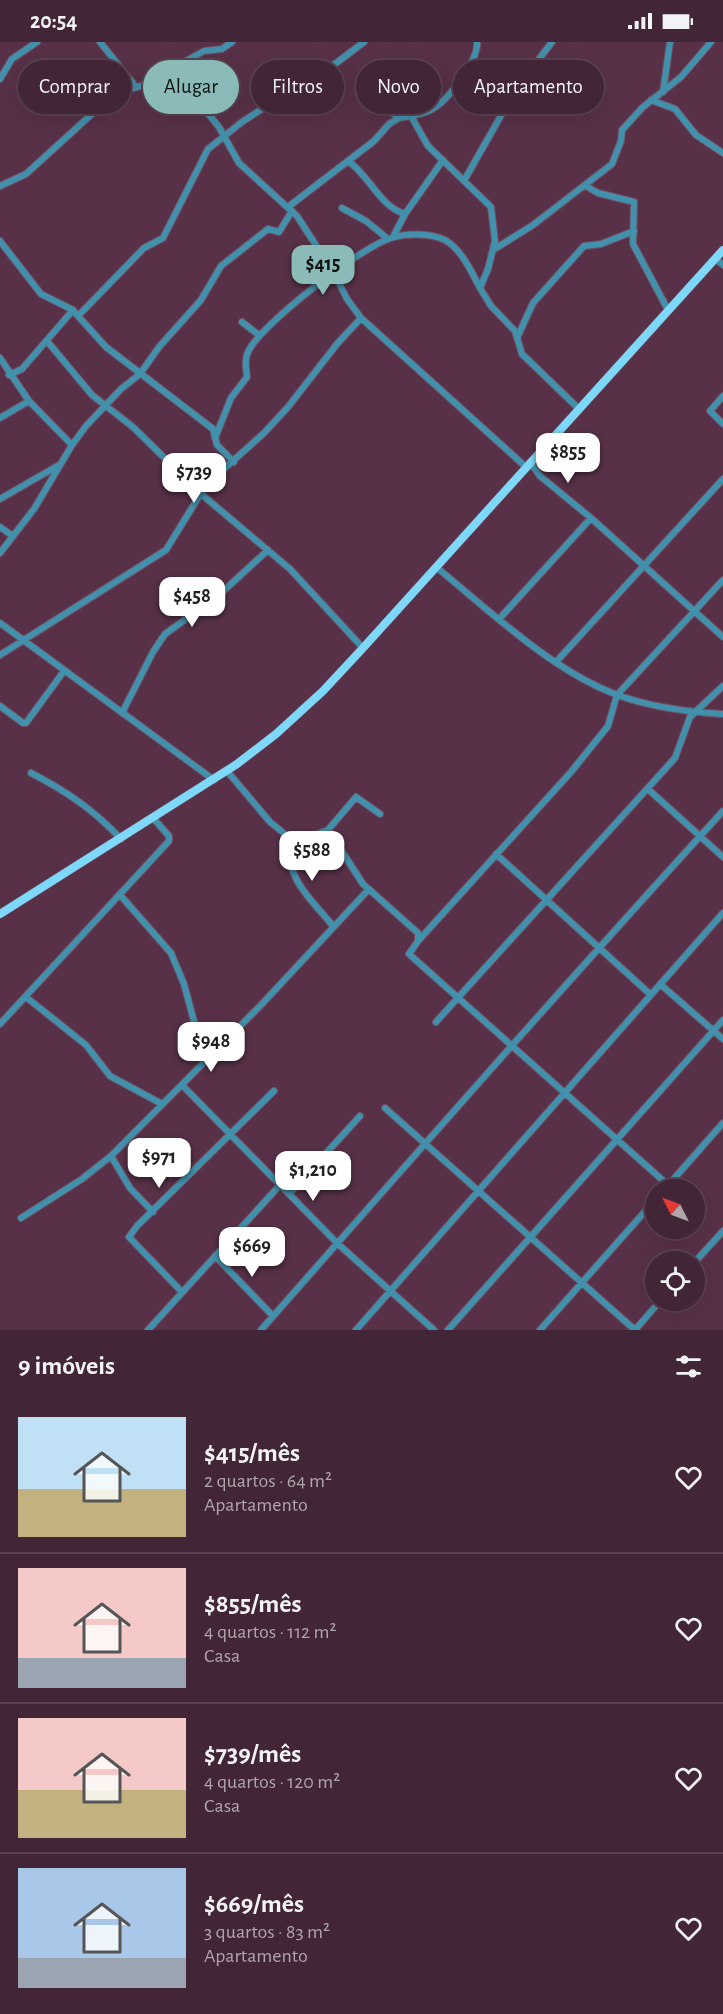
<!DOCTYPE html>
<html lang="pt">
<meta charset="utf-8">
<style>
:root{--surface:#422536;--page:#492d3e;--text:#f1f3f6;--muted:#aea5ad;--line:#5a4251;--accent:#8bbbb9}
body{margin:0;font-family:"Alegreya Sans",sans-serif;background:var(--page);color:var(--text);height:100vh;display:flex;flex-direction:column;font-size:22px;white-space:nowrap}
*{box-sizing:border-box;margin:0}
p{font-size:20px;color:var(--muted)}
.icon{flex:none;width:33px;height:33px;fill:none;stroke:currentColor;stroke-width:2;stroke-linecap:round;stroke-linejoin:round}
.map{position:relative;height:1288px;overflow:hidden}
.details{display:flex;flex-direction:column;background:var(--surface);flex:1}
.details>*{flex:none}
.guide{position:absolute;left:18px;top:18px;width:687px;height:54px;display:flex;gap:12px}
.needle{width:39px;rotate:312deg}
.controls{position:absolute;left:645px;top:1137px;display:grid;gap:12px}
.controls a{display:grid;place-items:center;width:60px;height:60px;border-radius:50%;background:var(--surface);box-shadow:0 6px 24px #0002,0 0 0 2px var(--line);font-size:30px}
.price{position:absolute;translate:-50% -51px;padding:0 14px;border-radius:12px;background:#fff;color:#222;font-size:20px;line-height:39px;filter:drop-shadow(0 2px 3px #0008)}
.price::after{content:'';position:absolute;left:50%;top:36px;width:18px;height:14px;margin-left:-9px;background:inherit;clip-path:polygon(0 0,100% 0,50% 100%)}
.price.on{background:var(--accent);color:#111}
ul{padding:0;list-style:none}
li{display:flex;align-items:center;gap:18px;height:150px;padding:0 18px}
li+li{border-top:2px solid var(--line)}
li span{display:grid;place-items:center;flex:none;width:168px;height:120px;border-radius:0px;color:#555}
li>.icon{margin-inline-start:auto}
span .icon{width:72px;height:72px;fill:#fffc;stroke-width:1}
li b{font-size:26px}
h2{display:flex;justify-content:space-between;align-items:center;height:72px;padding:0 18px;font-size:26px}
.chip{padding:0 21px;border-radius:27px;background:var(--surface);box-shadow:0 6px 24px #0002,0 0 0 2px var(--line);font-size:21px;line-height:54px}
.chip.on{background:var(--accent);color:#111}
.status{display:flex;justify-content:space-between;align-items:center;height:42px;padding:0 30px;background:var(--surface);direction:ltr}
.status svg{height:16px;fill:currentColor}
.map>svg:first-child{display:block}
.lines{fill:none;stroke-linecap:round;stroke-linejoin:round}
.minor-casing{stroke:#724e63;stroke-width:8}
.major-casing{stroke:#724e63;stroke-width:9}
.minor{stroke:#4291ac;stroke-width:6}
.major{stroke:#7dd8f9;stroke-width:8}
</style>
<div class="status"><b>20:54</b><svg viewBox="0 0 49 12"><path d="M0 12V9h3v3zM5 12V6h3v6zM10 12V3h3v9zM15 12V0h3v12zM26 1h20v11H26zM47 4h2v5h-2z"/></svg></div>
<div class="map">
<svg width="723" height="1288" viewBox="0 0 723 1288">
<rect width="100%" height="100%" fill="#583148"/>
<g class="lines">
<defs>
<path id="minor" d="M100,0L136,45
M172,27L219,85L239,121L297,174L334,231L347,257L361,276L526,425
M468,27L515,49
M0,37L12,17L37,0
M366,50L399,76L411,74L428,104L491,165L495,199L488,227L480,246L491,264L515,289L522,312L578,366
M663,50L670,0
M651,58L675,67L696,93L723,111
M411,74C419,72 427,71 434,66C449,57 479,17 477,0
M348,119C370,134 379,164 405,172
M465,137L515,49L552,0
M0,144L26,132L115,51L141,44L204,9L222,7L232,0
M586,144L598,151L634,160L633,202L668,268
M288,165L374,99L389,82L399,76
M342,166L366,179L388,197
M393,195L405,172L443,118
M0,199L41,252L73,268
M493,208L533,183L612,122L621,99L622,88L643,65L681,35L711,0
M715,216L723,223
M78,274L106,305L213,387L217,403L234,420
M242,280L259,293
M517,296L533,261L584,204L601,202L634,189
M47,299L92,353L133,385L200,451L290,527L363,606
M0,316L29,359L72,403
M9,333L22,327L73,268L78,274L144,206L163,196L208,107L242,80L280,55L319,34L364,0
M723,354L710,369L723,382
M0,376L29,359
M215,396L231,356L247,335C246,325 244,317 249,308C263,281 361,205 391,196C406,191 431,191 445,198C462,208 471,229 480,246
M530,420L540,434L591,476
M0,457L59,423
M0,485L13,494
M0,511L34,467L72,403L86,384L121,347L140,332L159,305L201,258L221,224L268,187L279,190L292,169
M436,525C490,569 550,627 615,652C649,665 687,670 723,672
M500,576L591,476L723,595
M0,581L214,738
M0,613L166,508L206,443L264,391L288,365L337,302L361,276
M556,620L723,437
M0,664L23,681H26L64,629
M122,671L153,610L165,592L218,554L268,508
M227,729L270,780L291,797L302,798L328,788L356,755L380,772
M31,731C66,749 94,768 121,797
M648,747L723,815
M328,788L363,842L418,891V899L409,912L668,1143
M287,795C289,841 305,850 333,884
M496,812L651,953
M121,854L171,911L184,942L205,1020
M418,899L571,730L608,684L617,653L723,538
M660,942L723,997
M26,955L86,1003L110,1034L162,1062
M436,980L675,716L690,675L723,644
M0,982L169,799V794L153,776
M182,1043L338,1202L434,1288
M385,1066L635,1288
M111,1114L130,1146L153,1170
M664,1148L723,1081
M289,1152L360,1074
M21,1176L82,1137L111,1114L261,963L369,847
M215,1214L273,1274
M694,1221L723,1189
M181,1249L129,1195L137,1184L274,1049
M148,1288L280,1143
M261,1288C414,1114 567,940 723,769
M356,1288L723,871
M448,1288L723,978
M540,1288L656,1157
M635,1288L661,1258"/>
<path id="major" d="M0,872L237,722L276,692L323,649L363,606L723,208"/>
</defs>
<use href="#minor" class="minor-casing"/>
<use href="#major" class="major-casing"/>
<use href="#minor" class="minor"/>
<use href="#major" class="major"/>
</g>
</svg>
<div class="controls">
<a><svg class="needle" viewBox="-14 -14 28 28"><path d="M0-13l5 13h-10z" fill="#e53935"/><path d="M0 13l5-13h-10z" fill="#aea5ad"/></svg></a>
<a><svg class="icon" aria-label="locate" viewBox="0 0 24 24"><circle cx="12" cy="12" r="6"/><path d="M12 2v4M12 18v4M2 12h4M18 12h4"/></svg></a>
</div>
<b class="price on" style="left:323px;top:254px">$415</b>
<b class="price" style="left:568px;top:442px">$855</b>
<b class="price" style="left:194px;top:462px">$739</b>
<b class="price" style="left:192px;top:586px">$458</b>
<b class="price" style="left:312px;top:840px">$588</b>
<b class="price" style="left:211px;top:1031px">$948</b>
<b class="price" style="left:159px;top:1147px">$971</b>
<b class="price" style="left:313px;top:1160px">$1,210</b>
<b class="price" style="left:252px;top:1236px">$669</b>
<div class="guide">
<a class="chip">Comprar</a>
<a class="chip on">Alugar</a>
<a class="chip">Filtros</a>
<a class="chip">Novo</a>
<a class="chip">Apartamento</a>
</div>
</div>
<section class="details">
<h2>9 imóveis<svg class="icon" aria-label="filters" viewBox="0 0 24 24"><path d="M4 7h16M4 17h16"/><circle cx="9" cy="7" r="2"/><circle cx="15" cy="17" r="2"/></svg></h2>
<ul>
<li><span style="background:linear-gradient(#bfe0f5 60%,#c2b280 0)"><svg class="icon" aria-label="home" viewBox="0 0 24 24"><path d="M3 11l9-7 9 7M6 9v11h12V9"/></svg></span><div><b>$415/mês</b><p>2 quartos · 64 m²</p><p>Apartamento</p></div><svg class="icon" aria-label="heart" viewBox="0 0 24 24"><path d="M12 20l-8-8c-3-5 5-10 8-4 3-6 11-1 8 4z"/></svg></li>
<li><span style="background:linear-gradient(#f6c9c9 75%,#9aa5b1 0)"><svg class="icon" aria-label="home" viewBox="0 0 24 24"><path d="M3 11l9-7 9 7M6 9v11h12V9"/></svg></span><div><b>$855/mês</b><p>4 quartos · 112 m²</p><p>Casa</p></div><svg class="icon" aria-label="heart" viewBox="0 0 24 24"><path d="M12 20l-8-8c-3-5 5-10 8-4 3-6 11-1 8 4z"/></svg></li>
<li><span style="background:linear-gradient(#f6c9c9 60%,#c2b280 0)"><svg class="icon" aria-label="home" viewBox="0 0 24 24"><path d="M3 11l9-7 9 7M6 9v11h12V9"/></svg></span><div><b>$739/mês</b><p>4 quartos · 120 m²</p><p>Casa</p></div><svg class="icon" aria-label="heart" viewBox="0 0 24 24"><path d="M12 20l-8-8c-3-5 5-10 8-4 3-6 11-1 8 4z"/></svg></li>
<li><span style="background:linear-gradient(#a9c7e8 75%,#9aa5b1 0)"><svg class="icon" aria-label="home" viewBox="0 0 24 24"><path d="M3 11l9-7 9 7M6 9v11h12V9"/></svg></span><div><b>$669/mês</b><p>3 quartos · 83 m²</p><p>Apartamento</p></div><svg class="icon" aria-label="heart" viewBox="0 0 24 24"><path d="M12 20l-8-8c-3-5 5-10 8-4 3-6 11-1 8 4z"/></svg></li>
</ul>
</section>
